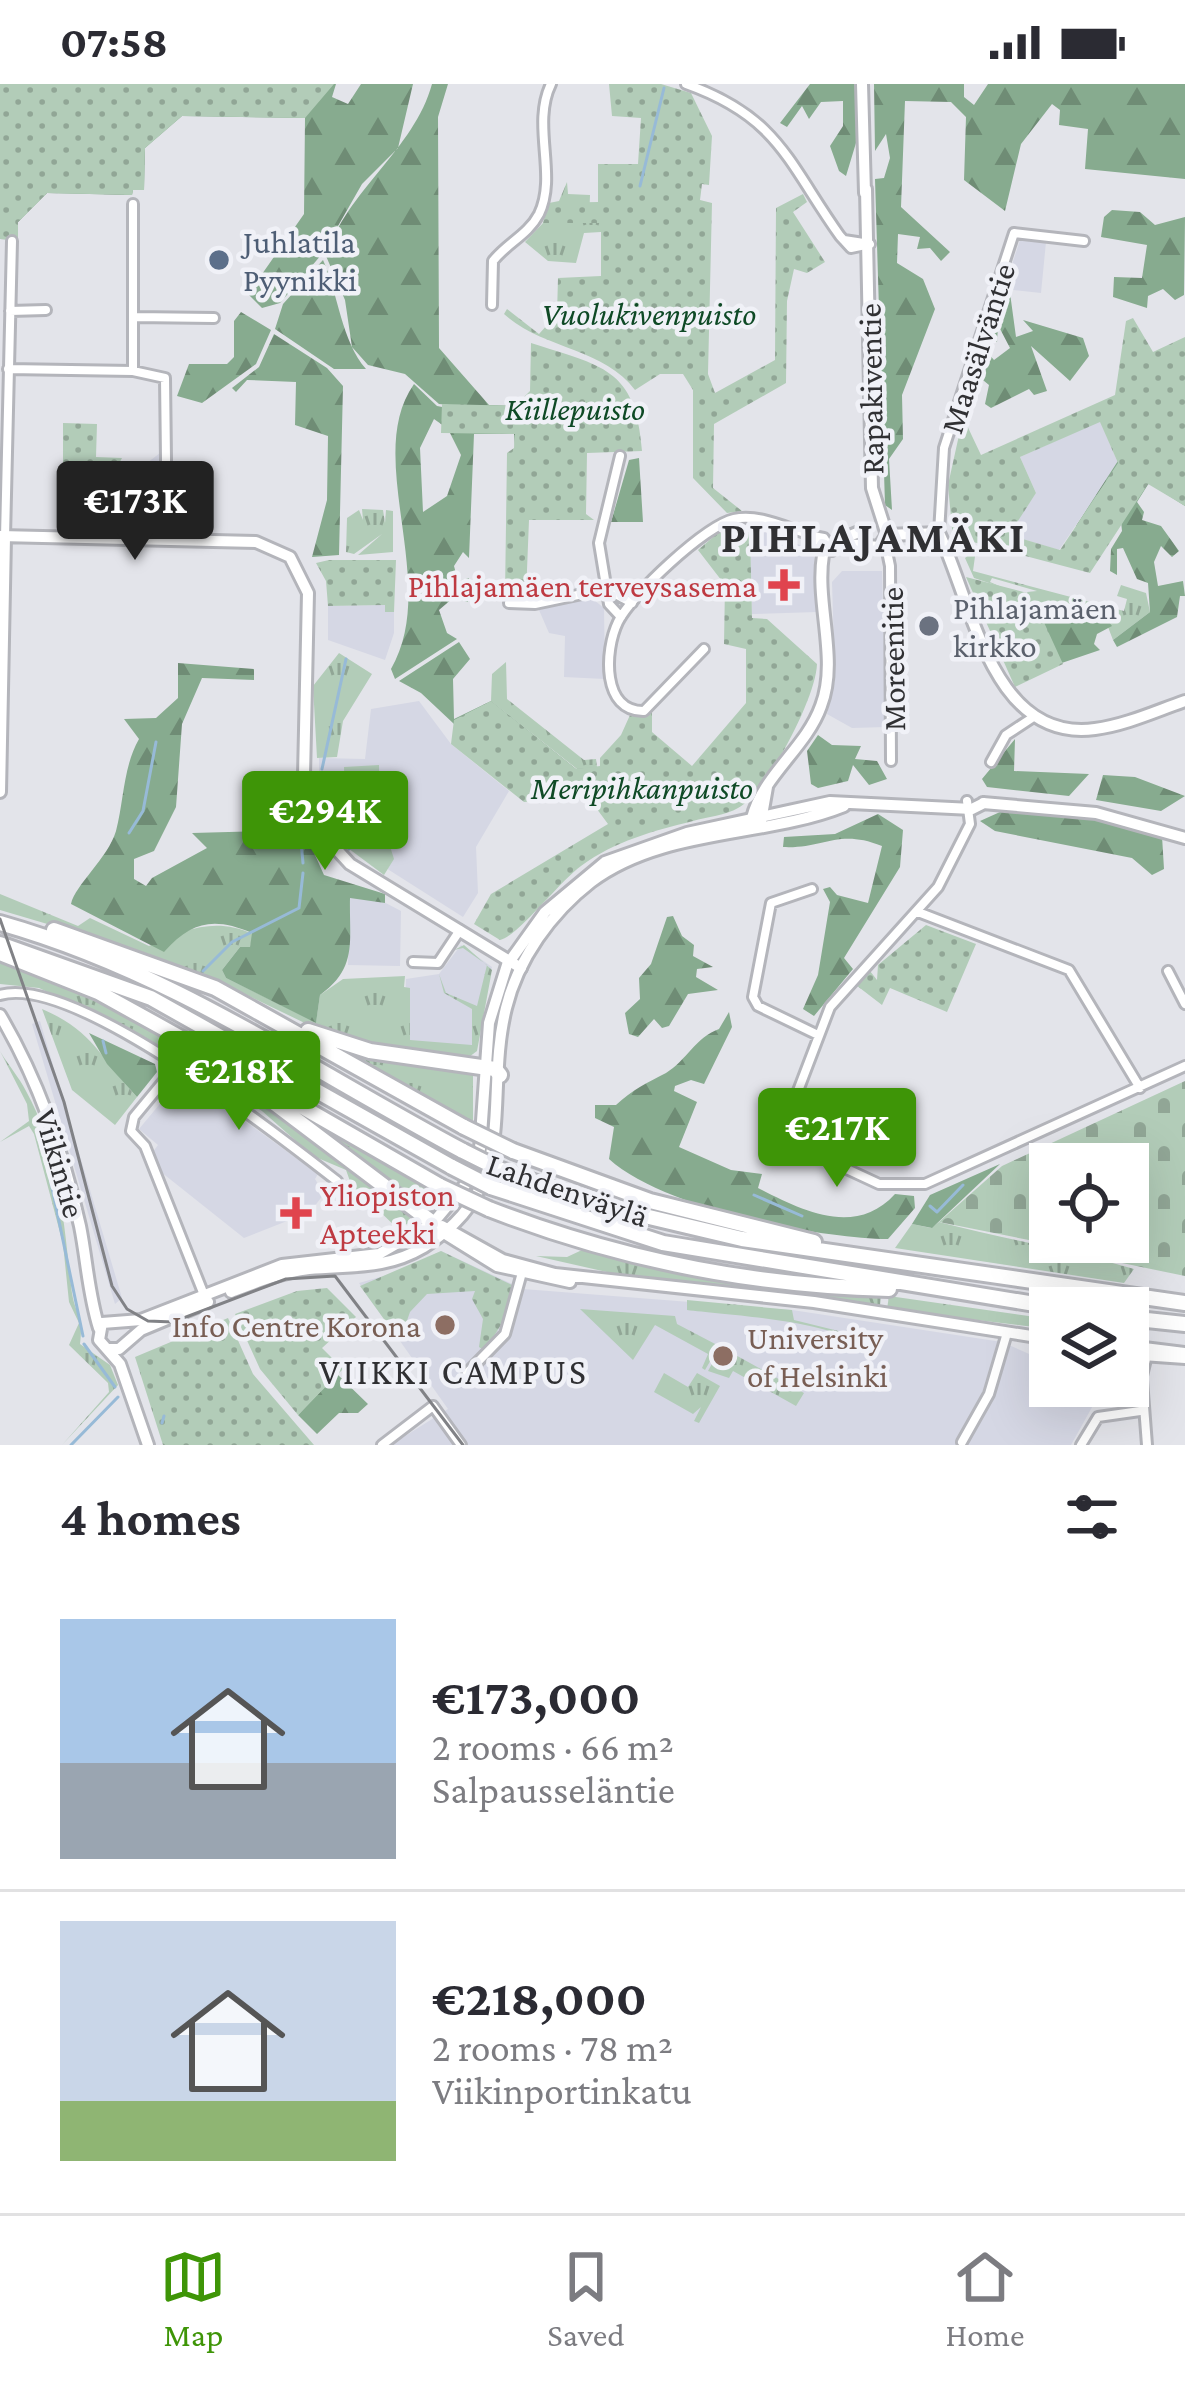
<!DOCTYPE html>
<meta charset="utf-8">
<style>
:root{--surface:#fff;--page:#f2f2f3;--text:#2b2b33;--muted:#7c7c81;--line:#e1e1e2;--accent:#3e9507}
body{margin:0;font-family:"Crimson Pro",serif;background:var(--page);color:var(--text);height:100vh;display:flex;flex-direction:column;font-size:45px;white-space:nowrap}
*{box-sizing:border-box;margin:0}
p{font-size:39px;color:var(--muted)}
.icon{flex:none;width:66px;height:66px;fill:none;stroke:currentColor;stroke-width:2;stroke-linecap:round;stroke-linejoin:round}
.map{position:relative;height:1361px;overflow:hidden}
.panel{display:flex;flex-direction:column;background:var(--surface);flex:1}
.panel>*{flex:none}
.tools{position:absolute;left:1029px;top:1059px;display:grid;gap:24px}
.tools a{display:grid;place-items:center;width:120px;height:120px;border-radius:0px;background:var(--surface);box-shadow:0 12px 48px #0002;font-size:60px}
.price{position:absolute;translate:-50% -102px;padding:0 27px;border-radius:12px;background:var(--accent);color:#fff;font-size:39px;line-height:78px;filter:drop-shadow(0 3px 6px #0008)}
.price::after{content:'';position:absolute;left:50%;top:72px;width:36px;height:27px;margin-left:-18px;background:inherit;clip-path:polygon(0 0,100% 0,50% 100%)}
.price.current{background:#222;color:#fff}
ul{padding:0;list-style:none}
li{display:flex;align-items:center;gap:36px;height:300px;padding:0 60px}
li+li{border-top:3px solid var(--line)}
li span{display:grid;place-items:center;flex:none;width:336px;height:240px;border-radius:0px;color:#555}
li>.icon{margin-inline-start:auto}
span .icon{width:144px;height:144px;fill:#fffc;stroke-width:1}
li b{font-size:51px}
h2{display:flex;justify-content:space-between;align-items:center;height:144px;padding:0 60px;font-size:51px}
.status{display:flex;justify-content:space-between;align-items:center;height:84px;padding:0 60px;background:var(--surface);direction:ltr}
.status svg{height:33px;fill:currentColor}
.menu{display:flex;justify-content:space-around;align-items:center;height:168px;border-top:3px solid var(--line);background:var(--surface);font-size:33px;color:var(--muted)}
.menu a{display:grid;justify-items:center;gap:6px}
.menu .current{color:var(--accent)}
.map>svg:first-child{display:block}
.built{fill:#d5d7e4}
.grass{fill:url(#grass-tufts)}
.forest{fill:url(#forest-firs);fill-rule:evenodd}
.cemetery{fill:url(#cemetery-stones);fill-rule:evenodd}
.park{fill:url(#park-dots);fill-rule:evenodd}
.pitch{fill:#b2ccb8}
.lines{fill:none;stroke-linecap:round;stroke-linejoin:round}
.stream{stroke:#97bad7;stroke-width:3}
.street-casing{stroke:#b4b5bb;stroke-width:14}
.secondary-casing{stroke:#b4b5bb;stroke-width:16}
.primary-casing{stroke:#b4b5bb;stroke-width:16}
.highway-casing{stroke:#b4b5bb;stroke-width:20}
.street{stroke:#fff;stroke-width:8}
.secondary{stroke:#fff;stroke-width:10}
.primary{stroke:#fff;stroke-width:10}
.highway{stroke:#fff;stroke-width:14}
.tram{stroke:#818286;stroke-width:3}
.highway-bridge-casing{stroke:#b4b5bb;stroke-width:20;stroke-linecap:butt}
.highway-bridge{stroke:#fff;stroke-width:14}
.service-dot{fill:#5c6f8a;stroke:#f0f1f7;stroke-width:4.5}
.health-dot{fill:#e0444e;stroke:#f0f1f7;stroke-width:4.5}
.worship-dot{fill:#6b7280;stroke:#f0f1f7;stroke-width:4.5}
.education-dot{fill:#8d6e63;stroke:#f0f1f7;stroke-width:4.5}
.labels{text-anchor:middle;stroke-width:9;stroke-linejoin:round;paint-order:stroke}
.service-label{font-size:33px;fill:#4e5e75;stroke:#f0f1f7;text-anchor:start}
.park-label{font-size:33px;font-style:italic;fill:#0f4a26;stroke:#f0f1f7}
.street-label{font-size:33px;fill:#303033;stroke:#f0f1f7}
.health-label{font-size:33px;fill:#be3a42;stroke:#f0f1f7;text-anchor:end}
.worship-label{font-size:33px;fill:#5b616d;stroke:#f0f1f7;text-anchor:start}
.education-label{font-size:33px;fill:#785e54;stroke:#f0f1f7;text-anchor:end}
.neighbourhood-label{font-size:36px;letter-spacing:3px;fill:#303033;stroke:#f0f1f7}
.district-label{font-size:45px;font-weight:bold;letter-spacing:3px;fill:#303033;stroke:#f0f1f7}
</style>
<div class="status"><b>07:58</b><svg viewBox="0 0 49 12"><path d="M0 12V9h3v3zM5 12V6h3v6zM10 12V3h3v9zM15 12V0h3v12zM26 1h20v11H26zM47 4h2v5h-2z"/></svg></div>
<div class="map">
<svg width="1185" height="1361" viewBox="0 0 1185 1361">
<defs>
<pattern id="grass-tufts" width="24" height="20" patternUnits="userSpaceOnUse" patternTransform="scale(3)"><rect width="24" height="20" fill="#b2ccb8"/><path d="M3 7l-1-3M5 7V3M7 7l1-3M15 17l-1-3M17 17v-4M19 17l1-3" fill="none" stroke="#91a696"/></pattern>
<pattern id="forest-firs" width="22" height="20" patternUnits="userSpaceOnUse" patternTransform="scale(3)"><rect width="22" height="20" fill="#87ab8f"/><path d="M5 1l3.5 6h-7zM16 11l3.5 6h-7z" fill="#6f8c75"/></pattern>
<pattern id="cemetery-stones" width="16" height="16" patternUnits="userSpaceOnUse" patternTransform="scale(3)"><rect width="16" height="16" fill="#b2ccb8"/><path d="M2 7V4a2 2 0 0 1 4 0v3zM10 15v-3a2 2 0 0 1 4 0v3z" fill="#91a696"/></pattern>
<pattern id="park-dots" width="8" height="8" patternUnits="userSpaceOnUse" patternTransform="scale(3)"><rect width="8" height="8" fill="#b2ccb8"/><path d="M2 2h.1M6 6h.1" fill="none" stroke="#91a696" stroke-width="1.8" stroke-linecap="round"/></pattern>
</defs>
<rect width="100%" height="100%" fill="#e3e4ea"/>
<path class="built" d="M1020,156L1046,158L1041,209L1004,205Z
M1100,337L1118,379L1059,466L1008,451L1036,409L1020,373Z
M160,369L159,438H109V410L126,377L147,379Z
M750,443L814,466L817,528L752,530Z
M842,487H882L886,643L852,644L827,630L835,596L832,498Z
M589,512L604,524L605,595L564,593L565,552L549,549L539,526Z
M385,521L386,528H394V549L385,576L328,556V522Z
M419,617L451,660L509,707L476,763L478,809L463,833L356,765L319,704V674L365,675L371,625Z
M349,814L378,815L401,827L400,882L348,881Z
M461,861L492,883L473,967L404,958L406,895L439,890Z
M40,937L122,1214L115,1220L32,940Z
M187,995L318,1090L315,1095L324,1110L310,1128L244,1154L161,1088L152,1069L158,1061L139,1045L179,997Z
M441,1167L523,1205L792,1226L1002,1258L1050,1279V1302H1091L1096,1316L1071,1361H391L448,1325L359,1199L401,1187Z"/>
<path class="grass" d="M567,98L568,110L590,111L589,139H601V148L584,149L576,179L548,177L525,158L543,139L549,119L559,117Z
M362,425L383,426L385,439L386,426L393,427V468L358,471L382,450L354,470L346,468L347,434L359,426L363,436Z
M976,465L973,487L1124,527L1127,515L1117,512L1121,501L1146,509L1150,528L1113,556L1103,530L1072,532L1034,522L1027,508L1037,507L992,494L990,498L1004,504L974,494L965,474Z
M339,569L372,590L343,637L337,673L317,674L313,602Z
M506,578L507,615L584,676L596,675L597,683L577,685L491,617L492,590Z
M314,696L333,700L338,732L348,743H384L394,775L384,791L325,747L310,699Z
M0,810L78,842L90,834L149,862C186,845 215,833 253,850L250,864L240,863L222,886L226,894L316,938L320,911L343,895L405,892L404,903L410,904V956L472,961V925L444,909L439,890L446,909L477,922L487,881L463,864L454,866L464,861L492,886L477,967L469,973L366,961L315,944L218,897L142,868L0,826Z
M0,877C124,921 225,989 327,1066C354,1087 393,1110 412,1137L398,1145L351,1100L346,1086L313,1072L262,1027L150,956L39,904L0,900Z
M42,925C94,947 100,974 137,1013L115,1041L72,1006Z
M325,959L473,987V1036L468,1040Z
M0,967C8,981 19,993 26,1007C58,1064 64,1137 71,1201C74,1233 84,1227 80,1260L110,1281L118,1301L62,1361L109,1308L108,1299L69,1261L79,1239L69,1218L63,1160L34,1050L29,1042L0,1058L29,1037L27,1020Z
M291,1023L440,1107L435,1114L438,1118L427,1125Z
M939,1138C1006,1155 1068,1166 1134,1185L1124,1199L895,1164L912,1140L931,1144Z
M582,1166L718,1195L881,1210L880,1222L620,1191L536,1172L567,1173Z
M889,1212L1050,1235V1245L887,1225Z
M687,1216L792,1226L794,1236L875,1256L870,1270C850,1237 726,1231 687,1226Z
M580,1225L675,1232L677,1240L719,1262L705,1286L702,1284L708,1270L655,1241L633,1276Z
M721,1263L804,1309L796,1322L733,1287L729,1294L708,1287Z
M664,1289L688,1303L697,1289L720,1302L699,1339L694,1337L701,1323L693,1330L654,1308Z"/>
<path class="forest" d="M109,0H336L332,13L348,20L361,0H413L398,64L362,100L322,170L280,219L262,224L248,210L304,130L305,34L182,32L145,64L144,106H133L132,111L47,109L18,138V156L0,155V65Z
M432,0H448L438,33L439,264L489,321L515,322L531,307L533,329L439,320L405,290L368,281L352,263L345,216L326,172C347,106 414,66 432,0Z
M810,0H855L859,49L846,92L839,87L830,62L843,42V17L821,18L809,35L802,22L787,43L780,39Z
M874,0H964V13L974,21L988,0H1185V95L1085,85L1088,45L1059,41L1060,26L1052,20L1021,60L1005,127L964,96L966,33L951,18L905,17L901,123L950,168L941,177L930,164L917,165L920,153L898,150L897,179L923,195L935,225L902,311L903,355L889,375L892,426L885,421L875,95L884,94L890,74L886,50L875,67Z
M1112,126L1140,128L1155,141L1185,133L1184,211L1175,216L1163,205L1148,212L1147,224L1113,213L1114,193L1142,194L1147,161L1101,153L1104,133Z
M323,176C339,212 341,256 366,285H334L275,245L283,220Z
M1005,206L1010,209L1016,253L1033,247L1023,236L1083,254L1089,272L1070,297L1031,262L1047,307L1034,311L1029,305L991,324L985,320L989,301L978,292L986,267L994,276L1010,264L998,241L997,258L989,255Z
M241,228L271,246L256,280L202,319L177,312L189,280H227L234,273V237Z
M274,250L327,284L343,302L339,471L312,473L327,416L328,352L295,341L296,298L247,296L236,308L232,304L259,283Z
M414,300L437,322L531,340L515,364L514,350H474L469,474L463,468L454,482L458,497L469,494L468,518L453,514L439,526L447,549L457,555L395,595L391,585C441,499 362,374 414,300ZM434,335L448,345L461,371L447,412L423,428L420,364Z
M1163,364L1185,366V422L1155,403L1165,378L1139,381L1128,399L1120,390L1116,393L1125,406L1149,399L1137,418L1144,428L1142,436L1161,442L1179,467L1172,473L1161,462L1154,478L1158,502L1183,497L1185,512H1180L1177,533L1117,563L1113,556L1150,528L1148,499L1137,495L1123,464L1117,465V491L1110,487L1111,465L1122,447L1120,427L1133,419L1129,412L1099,415L1093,423L1108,431L1107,441L1076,442L1125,366Z
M639,374L643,438H611L629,376Z
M1009,506L1026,519H1036L1023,536L1036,537L1052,523L1071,532L1085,526L1103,530L1112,542L1097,550L1094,560L1100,566L1047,584L1044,573L1050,561L1016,536V516L1006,508Z
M459,558L470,575L453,595L454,635L491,617L576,685L597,683L600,706L470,655L421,609L399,597Z
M178,579L254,585V596L202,594L182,640L176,723L154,767L134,775V795L146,802L152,794L207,764L192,749L266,747L288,731H297L324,791L385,810V819L350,814C349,857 358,884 320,911L316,939L226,894L222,886L240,863H250L252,849C214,833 192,837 164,868L71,820C75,801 108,774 116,747C124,717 123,683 139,655L124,635L156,634L178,614Z
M818,651L832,661L861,662L855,675L877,677L887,695L869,701L853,681L848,697L818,704L811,700L807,667Z
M1015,655L1014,687L1089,690L1069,712L987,703L982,695Z
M1103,691L1135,693L1185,712L1161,727L1096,716Z
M1031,727L1092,734L1162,752L1164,785L1152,791L1132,774L995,747L980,737L1000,728Z
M878,730L903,746L900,783L844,874L853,885L814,932L803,925L818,891L830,818L823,805L830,803L837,811L868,819L882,762C838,744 824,765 783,763L784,753L835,750Z
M673,832L682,852L694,861L693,872L713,883L697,885L696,893L718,906L688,910L669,942L662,944L654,935L638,953L629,950L625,929L640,915L639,894L651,880L667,833Z
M729,928L732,943L704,1000L691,996L675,1002L674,1007L697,1018L679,1063L731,1086L762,1090L758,1104C801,1126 855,1154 895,1110L914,1112L915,1124L888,1155C815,1154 663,1124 609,1075L614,1043L595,1034V1021H616C633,1005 647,999 666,989C686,977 696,953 719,945Z
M89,949L155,980L157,988L137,1013L107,980Z
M1000,1080L932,1144L912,1140L930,1111Z
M337,1290L368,1320L358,1329H339L317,1350L298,1331Z"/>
<path class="cemetery" d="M1185,997V1192L1088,1172L1073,1173L1039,1158L939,1138L1002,1082ZM1050,1080H1128V1158H1050Z"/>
<path class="park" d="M0,0H334L305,34L182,32L145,64L144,106H133L132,111L47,109L18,138V156L0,155Z
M609,0H661L691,9L712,52L709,101L702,100L700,116L712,119L708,290L715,309L775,276L776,124L803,110L807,118L793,128L825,178L807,189L794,185L787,217L786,299L714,340L713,404L742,427L727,429L693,394V306L683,290H660L635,306C604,264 542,265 504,230L507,225L539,250L557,230L558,194L601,192V139H543L549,119L598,118V80H638L641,34L612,32Z
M1133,234L1153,268L1185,253V422L1148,400L1090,489L973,458L954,466L948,401L963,333L981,371L1115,311L1126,237ZM1100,338L1118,379L1060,466L1009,451L1036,409L1020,373Z
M531,259C601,282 636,283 642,367L587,369L586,430L594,436H529L526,511L505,510L507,369L514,364L515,350L441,349L442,320L515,322L530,307Z
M63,339L97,340L96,373L122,374L103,410H84V381L63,380Z
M750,443L752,534L767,535L817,580C816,614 767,708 738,724C726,731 707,733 693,737C653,747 615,757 581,782C560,797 517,853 500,856L474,840L491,810L608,740L588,713L524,718L451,660L454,636L491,617L576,685L600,682V674L621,651L630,631L652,628V648L692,682L746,619V565L724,560L725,501L698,466L719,448Z
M329,476H396L394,528H385V521L328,522L326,497L316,479Z
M966,493L1031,510L1063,580L1015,603Z
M926,841L976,860L947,928L890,904L882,921L856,901L870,887L877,896L878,881Z
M441,1167L512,1201L505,1234L485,1267L479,1263L483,1235L472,1215L475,1207L427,1210L410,1228L403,1248L394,1249L360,1202Z
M327,1204L356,1233L322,1264L343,1285L298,1331L260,1285L235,1230L297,1207Z
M228,1234L253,1290L314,1361H163L135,1273Z"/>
<path class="pitch" d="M379,681L380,735L346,737L344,683Z"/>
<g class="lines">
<path class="stream" d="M640,102L664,4
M322,685L346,575
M318,698L326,736L349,765
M300,747L303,779
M129,749L143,727L156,658
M203,887L232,858L299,824L303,789
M103,957L106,969
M46,1075L83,1252
M754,1111L802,1132
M930,1122L937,1128L963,1101
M84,1260L115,1303
M162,1339L164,1332
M71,1361L118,1313"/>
<defs>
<path id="street" d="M686,0C779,33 788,79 840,152L851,164L870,160L844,156
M133,120V287
M492,221L493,177C507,159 528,151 539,130C558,91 531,41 551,0
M10,227L46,226
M134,233L214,234
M8,285L133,287L165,294L167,456
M620,372L599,459L609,520L621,533
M939,449L944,364L1014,149L1084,157
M5,453L12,157
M885,458L890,482L891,677
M509,519L535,520L606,505L632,519
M704,565L644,627C602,628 604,567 618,538C631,511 705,442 734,435C762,428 797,450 824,454L832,467L811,453
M991,678L1006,651L1035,632
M967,717L970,740L938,803L830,923L780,1054L879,1100H925L1185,982
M812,805L771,819L753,913L758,922L818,951
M918,828L1069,886L1140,1004
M413,878L438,879L460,846
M1168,887L1185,920
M0,911C73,889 278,1051 337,1097
M177,981L134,1033L131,1047L145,1062L206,1216
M1140,1270L1147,1361
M467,1289L505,1250L523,1185
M1140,1300L1147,1271
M962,1358L989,1310L1007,1249
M382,1361L433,1322L461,1361
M1081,1361L1098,1333L1140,1327"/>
<path id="secondary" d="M862,0L865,109
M866,105L872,404L887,451
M887,451L939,449C972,518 992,659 1095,645C1126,641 1156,627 1185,617
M0,452L256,458L290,473L308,509L304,692L315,742L350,780L521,884
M847,460L879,463L887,451
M767,703L760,743L752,734C763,691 806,664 821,622C839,576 815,519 823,471L830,460L864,446
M0,708L5,453
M0,931C39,997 63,1067 80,1142C87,1177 88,1209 99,1244
M442,1142L503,1176L555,1190L814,1218L1050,1255
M439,1146L497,1182L570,1198
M1128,1262L1185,1269
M1128,1270L1185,1274"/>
<path id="primary" d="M983,719L1096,729L1185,754
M231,1208C257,1198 282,1188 309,1185C352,1181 385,1186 424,1163C523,1102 483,1016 506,924C518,875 551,829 591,798C663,744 764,754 844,722
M108,1265H119L141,1246L208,1218
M148,1361L120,1280L99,1256L102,1239L141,1236L282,1181L379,1170L433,1139L465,1101L480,1065L489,939L507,881L545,828L605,778L687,749L830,718L972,725L984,719"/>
<path id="highway" d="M0,839C170,887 309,985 463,1067
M54,846L215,904L464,1043
M0,860L151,914L452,1083
M0,869L98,908L208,969L433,1139
M308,947L370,967L495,985L500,991
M285,1013L440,1102
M513,1067L650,1117L814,1158
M499,1085L590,1119L742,1155L1185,1219
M491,1103L663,1159L1059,1224
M489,1125C618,1175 751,1202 889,1205
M1128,1234L1185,1240"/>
</defs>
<use href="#street" class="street-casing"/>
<use href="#secondary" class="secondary-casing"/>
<use href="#primary" class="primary-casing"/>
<use href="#highway" class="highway-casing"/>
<use href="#street" class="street"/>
<use href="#secondary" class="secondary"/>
<use href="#primary" class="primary"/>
<use href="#highway" class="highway"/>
<path class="tram" d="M0,835L64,1018L112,1202L127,1225L148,1237L173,1238L286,1195L335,1192L463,1361"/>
<defs>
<path id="highway-bridge" d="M464,1043L513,1067
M463,1067L499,1085
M452,1083L491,1103
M440,1102L489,1125"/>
</defs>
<use href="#highway-bridge" class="highway-bridge-casing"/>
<use href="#highway-bridge" class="highway-bridge"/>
</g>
<circle class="service-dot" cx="219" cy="176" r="12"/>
<g class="health-dot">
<path d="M778 483h12v12h12v12h-12v12h-12v-12h-12v-12h12z"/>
<path d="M290 1111h12v12h12v12h-12v12h-12v-12h-12v-12h12z"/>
</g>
<circle class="worship-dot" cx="929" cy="542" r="12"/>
<g class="education-dot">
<circle cx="445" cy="1241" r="12"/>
<circle cx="723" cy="1272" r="12"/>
</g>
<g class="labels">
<g class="service-label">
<text x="243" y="169">Juhlatila<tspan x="243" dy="38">Pyynikki</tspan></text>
</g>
<g class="park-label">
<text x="649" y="241">Vuolukivenpuisto</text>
<text x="575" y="336">Kiillepuisto</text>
<text x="642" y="715">Meripihkanpuisto</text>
</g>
<g class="street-label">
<text transform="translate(977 264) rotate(-72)" y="12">Maasälväntie</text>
<text transform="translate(870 305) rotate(-91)" y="12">Rapakiventie</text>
<text transform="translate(892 575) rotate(-91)" y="12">Moreenitie</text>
<text transform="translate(61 1079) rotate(74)" y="12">Viikintie</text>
<text transform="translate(568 1105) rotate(19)" y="12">Lahdenväylä</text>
</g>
<g class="health-label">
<text x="757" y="513">Pihlajamäen terveysasema</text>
<text x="320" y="1122" text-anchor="start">Yliopiston<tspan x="320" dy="38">Apteekki</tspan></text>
</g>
<g class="worship-label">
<text x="953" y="535">Pihlajamäen<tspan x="953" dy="38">kirkko</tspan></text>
</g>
<g class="education-label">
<text x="421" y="1253">Info Centre Korona</text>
<text x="747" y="1265" text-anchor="start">University<tspan x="747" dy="38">of Helsinki</tspan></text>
</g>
<g class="neighbourhood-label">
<text x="454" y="1300">VIIKKI CAMPUS</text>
</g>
<g class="district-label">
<text x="874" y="468">PIHLAJAMÄKI</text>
</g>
</g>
</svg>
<div class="tools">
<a><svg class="icon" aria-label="locate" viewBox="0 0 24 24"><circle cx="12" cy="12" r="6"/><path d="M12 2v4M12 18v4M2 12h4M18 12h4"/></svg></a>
<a><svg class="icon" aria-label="layers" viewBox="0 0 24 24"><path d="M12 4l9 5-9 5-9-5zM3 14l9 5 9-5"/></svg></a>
</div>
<b class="price current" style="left:135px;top:479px">€173K</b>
<b class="price" style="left:325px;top:789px">€294K</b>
<b class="price" style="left:239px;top:1049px">€218K</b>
<b class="price" style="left:837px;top:1106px">€217K</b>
</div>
<section class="panel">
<h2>4 homes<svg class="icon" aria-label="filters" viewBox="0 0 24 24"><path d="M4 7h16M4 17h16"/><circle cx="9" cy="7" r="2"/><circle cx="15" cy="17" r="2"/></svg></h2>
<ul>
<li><span style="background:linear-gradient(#a9c7e8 60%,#9aa5b1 0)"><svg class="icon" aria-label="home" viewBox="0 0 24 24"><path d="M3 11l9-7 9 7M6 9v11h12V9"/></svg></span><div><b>€173,000</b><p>2 rooms · 66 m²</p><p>Salpausseläntie</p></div></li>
<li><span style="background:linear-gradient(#c9d6e8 75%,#8fb573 0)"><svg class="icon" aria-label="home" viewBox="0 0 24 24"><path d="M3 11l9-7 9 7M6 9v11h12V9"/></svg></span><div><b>€218,000</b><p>2 rooms · 78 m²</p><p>Viikinportinkatu</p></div></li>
</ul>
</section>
<nav class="menu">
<a class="current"><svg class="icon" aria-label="map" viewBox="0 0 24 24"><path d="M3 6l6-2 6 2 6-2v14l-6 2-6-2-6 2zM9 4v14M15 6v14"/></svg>Map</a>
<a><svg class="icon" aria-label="saved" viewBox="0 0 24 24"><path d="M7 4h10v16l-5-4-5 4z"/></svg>Saved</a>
<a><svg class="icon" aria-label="home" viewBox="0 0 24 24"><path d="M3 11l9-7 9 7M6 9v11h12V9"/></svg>Home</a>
</nav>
